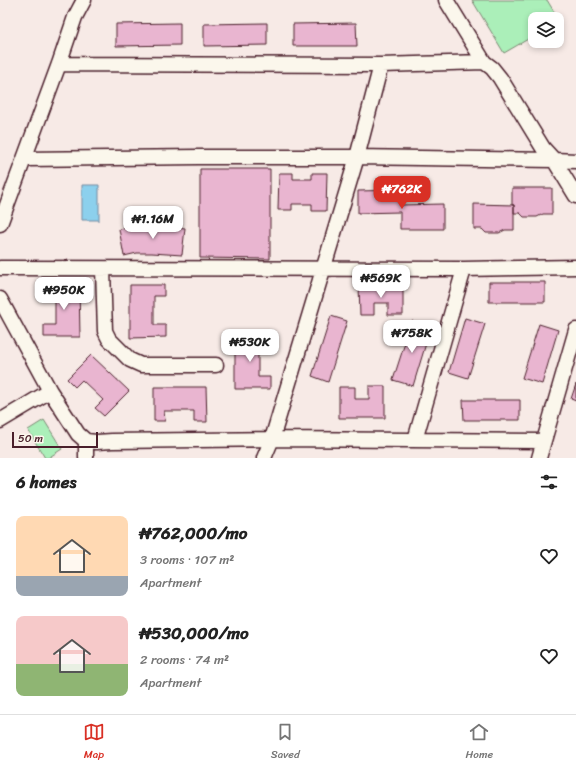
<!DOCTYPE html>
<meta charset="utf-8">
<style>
:root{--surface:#fff;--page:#f2f2f2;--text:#222;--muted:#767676;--line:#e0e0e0;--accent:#d93025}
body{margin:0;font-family:Sriracha,sans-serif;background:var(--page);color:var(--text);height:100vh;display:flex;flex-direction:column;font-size:15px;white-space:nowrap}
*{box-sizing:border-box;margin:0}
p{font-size:13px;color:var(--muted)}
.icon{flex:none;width:22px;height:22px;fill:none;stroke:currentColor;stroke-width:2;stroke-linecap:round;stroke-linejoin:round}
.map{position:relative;height:458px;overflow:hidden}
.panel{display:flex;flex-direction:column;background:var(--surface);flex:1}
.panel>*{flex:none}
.controls{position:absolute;left:528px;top:12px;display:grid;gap:8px}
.controls a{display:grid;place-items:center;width:36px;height:36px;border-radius:8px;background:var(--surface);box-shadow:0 2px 6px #0003;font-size:20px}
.scale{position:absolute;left:12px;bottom:10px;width:86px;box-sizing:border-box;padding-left:4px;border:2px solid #4a1f2b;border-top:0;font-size:11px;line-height:14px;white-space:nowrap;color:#4a1f2b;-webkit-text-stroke:3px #fbf7ec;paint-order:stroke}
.price{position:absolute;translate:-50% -34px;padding:0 9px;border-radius:8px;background:#fff;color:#222;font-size:13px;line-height:26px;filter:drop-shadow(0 1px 2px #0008)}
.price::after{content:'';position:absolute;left:50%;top:24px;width:12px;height:9px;margin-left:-6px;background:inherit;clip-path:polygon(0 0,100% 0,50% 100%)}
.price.selected{background:var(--accent);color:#fff}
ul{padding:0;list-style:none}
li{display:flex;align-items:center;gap:12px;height:100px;padding:0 16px}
li span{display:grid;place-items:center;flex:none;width:112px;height:80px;border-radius:8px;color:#555}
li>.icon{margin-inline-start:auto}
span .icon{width:48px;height:48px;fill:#fffc;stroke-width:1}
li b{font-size:17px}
h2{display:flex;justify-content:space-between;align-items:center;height:48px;padding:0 16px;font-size:17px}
.tab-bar{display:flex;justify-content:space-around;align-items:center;height:56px;border-top:1px solid var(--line);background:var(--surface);font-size:11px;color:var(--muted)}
.tab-bar a{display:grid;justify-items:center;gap:2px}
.tab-bar .selected{color:var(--accent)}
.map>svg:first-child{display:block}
.green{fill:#abefb9;stroke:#7a8772}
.water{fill:#8cd0ed;stroke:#72899f}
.building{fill:#e9b5d0;stroke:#4a1f2b}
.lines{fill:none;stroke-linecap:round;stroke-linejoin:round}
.minor-casing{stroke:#4a1f2b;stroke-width:17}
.minor{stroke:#fbf7ec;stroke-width:14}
</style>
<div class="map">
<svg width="576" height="458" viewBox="0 0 576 458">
<rect width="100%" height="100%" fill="#f7eae6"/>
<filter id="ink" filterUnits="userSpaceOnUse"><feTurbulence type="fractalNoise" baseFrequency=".025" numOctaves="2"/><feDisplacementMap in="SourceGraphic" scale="8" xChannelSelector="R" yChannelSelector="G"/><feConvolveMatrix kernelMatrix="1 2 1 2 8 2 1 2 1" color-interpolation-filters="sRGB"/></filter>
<g filter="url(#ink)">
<path class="green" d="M472,0H547L559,20L557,22V19H535V35L504,53Z
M44,420L62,449L48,458H45L28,430Z"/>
<path class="water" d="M82,185H99V220H82Z"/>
<path class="building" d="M180,23V45L116,46V24Z
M267,23V45L204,46V24Z
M356,23L357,46H293V24Z
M200,169H270V259L200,258Z
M279,173H293V179H312V173H327L326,211H312V204H292V210H278Z
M512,188H552V214H543L537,217H524L520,213H514V205H512Z
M400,190V205L443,204V229H400V212L358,213V191Z
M474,204L514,205V230H505L499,233H486L482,229H474Z
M143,223H158V225L185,228L182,255L152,253H137L124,256L119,229L143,226Z
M489,282H545V302H489Z
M79,284L80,337H44V325H55V296H45V285Z
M130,285H164V296H154V325H166V337L130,338Z
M403,285V315H388V303H374V315H360L359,286Z
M331,316L347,321L328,382L312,376Z
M465,318L485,324L468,378L449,372Z
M412,321L431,327L413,386L393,380Z
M539,324L558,330L542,384L522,378Z
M235,336H268V348H258V377H270V389H235Z
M91,355L129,391L104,416L95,408L103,400L82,380L75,387L67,379Z
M576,384V401L571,399Z
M369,386H385V418H339V387H355V399H369Z
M154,387H206L207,422H194V411H164L165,421H154Z
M463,400H520V420H464Z"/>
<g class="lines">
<defs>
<path id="minor" d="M446,0L484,62L492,68L500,78L543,148L554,160L576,196
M59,64L381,65L484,62
M25,159L198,157H357L554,160L576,161
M0,224L59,64L75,17L84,0
M0,268L464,269L576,267
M103,269L105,331L109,339L130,360L141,365H216
M0,299L50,391L78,434L86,441L97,442L112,441L272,439L543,441
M0,421L50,391
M415,440L464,269
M86,458V441
M264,458L272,439L357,157L381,65
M539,458L576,330"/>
</defs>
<use href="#minor" class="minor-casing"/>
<use href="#minor" class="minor"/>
</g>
</g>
</svg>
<div class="controls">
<a><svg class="icon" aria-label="layers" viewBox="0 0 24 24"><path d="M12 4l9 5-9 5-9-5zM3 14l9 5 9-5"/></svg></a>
</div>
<div class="scale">50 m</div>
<b class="price selected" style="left:402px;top:210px">₦762K</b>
<b class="price" style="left:153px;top:240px">₦1.16M</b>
<b class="price" style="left:381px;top:299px">₦569K</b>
<b class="price" style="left:64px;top:311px">₦950K</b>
<b class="price" style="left:412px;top:354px">₦758K</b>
<b class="price" style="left:250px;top:363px">₦530K</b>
</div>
<section class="panel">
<h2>6 homes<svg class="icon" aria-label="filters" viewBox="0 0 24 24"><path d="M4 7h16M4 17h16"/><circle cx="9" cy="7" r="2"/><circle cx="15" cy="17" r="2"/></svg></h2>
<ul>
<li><span style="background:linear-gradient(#ffd9b3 75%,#9aa5b1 0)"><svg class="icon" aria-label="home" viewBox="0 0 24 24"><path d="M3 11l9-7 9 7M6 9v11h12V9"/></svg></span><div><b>₦762,000/mo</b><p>3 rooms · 107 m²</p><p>Apartment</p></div><svg class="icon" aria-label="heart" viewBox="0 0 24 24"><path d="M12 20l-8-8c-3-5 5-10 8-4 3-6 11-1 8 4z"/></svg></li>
<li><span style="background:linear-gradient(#f6c9c9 60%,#8fb573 0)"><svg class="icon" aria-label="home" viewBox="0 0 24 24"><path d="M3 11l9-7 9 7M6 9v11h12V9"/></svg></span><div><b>₦530,000/mo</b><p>2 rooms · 74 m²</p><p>Apartment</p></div><svg class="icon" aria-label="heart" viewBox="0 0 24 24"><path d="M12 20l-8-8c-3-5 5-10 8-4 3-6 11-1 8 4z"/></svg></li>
</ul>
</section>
<nav class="tab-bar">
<a class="selected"><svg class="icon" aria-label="map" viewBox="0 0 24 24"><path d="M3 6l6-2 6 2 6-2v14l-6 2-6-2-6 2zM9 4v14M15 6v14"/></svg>Map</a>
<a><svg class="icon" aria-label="saved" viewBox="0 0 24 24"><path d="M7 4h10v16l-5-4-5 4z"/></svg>Saved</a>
<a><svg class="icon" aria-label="home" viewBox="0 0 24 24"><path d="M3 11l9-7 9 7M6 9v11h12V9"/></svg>Home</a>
</nav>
